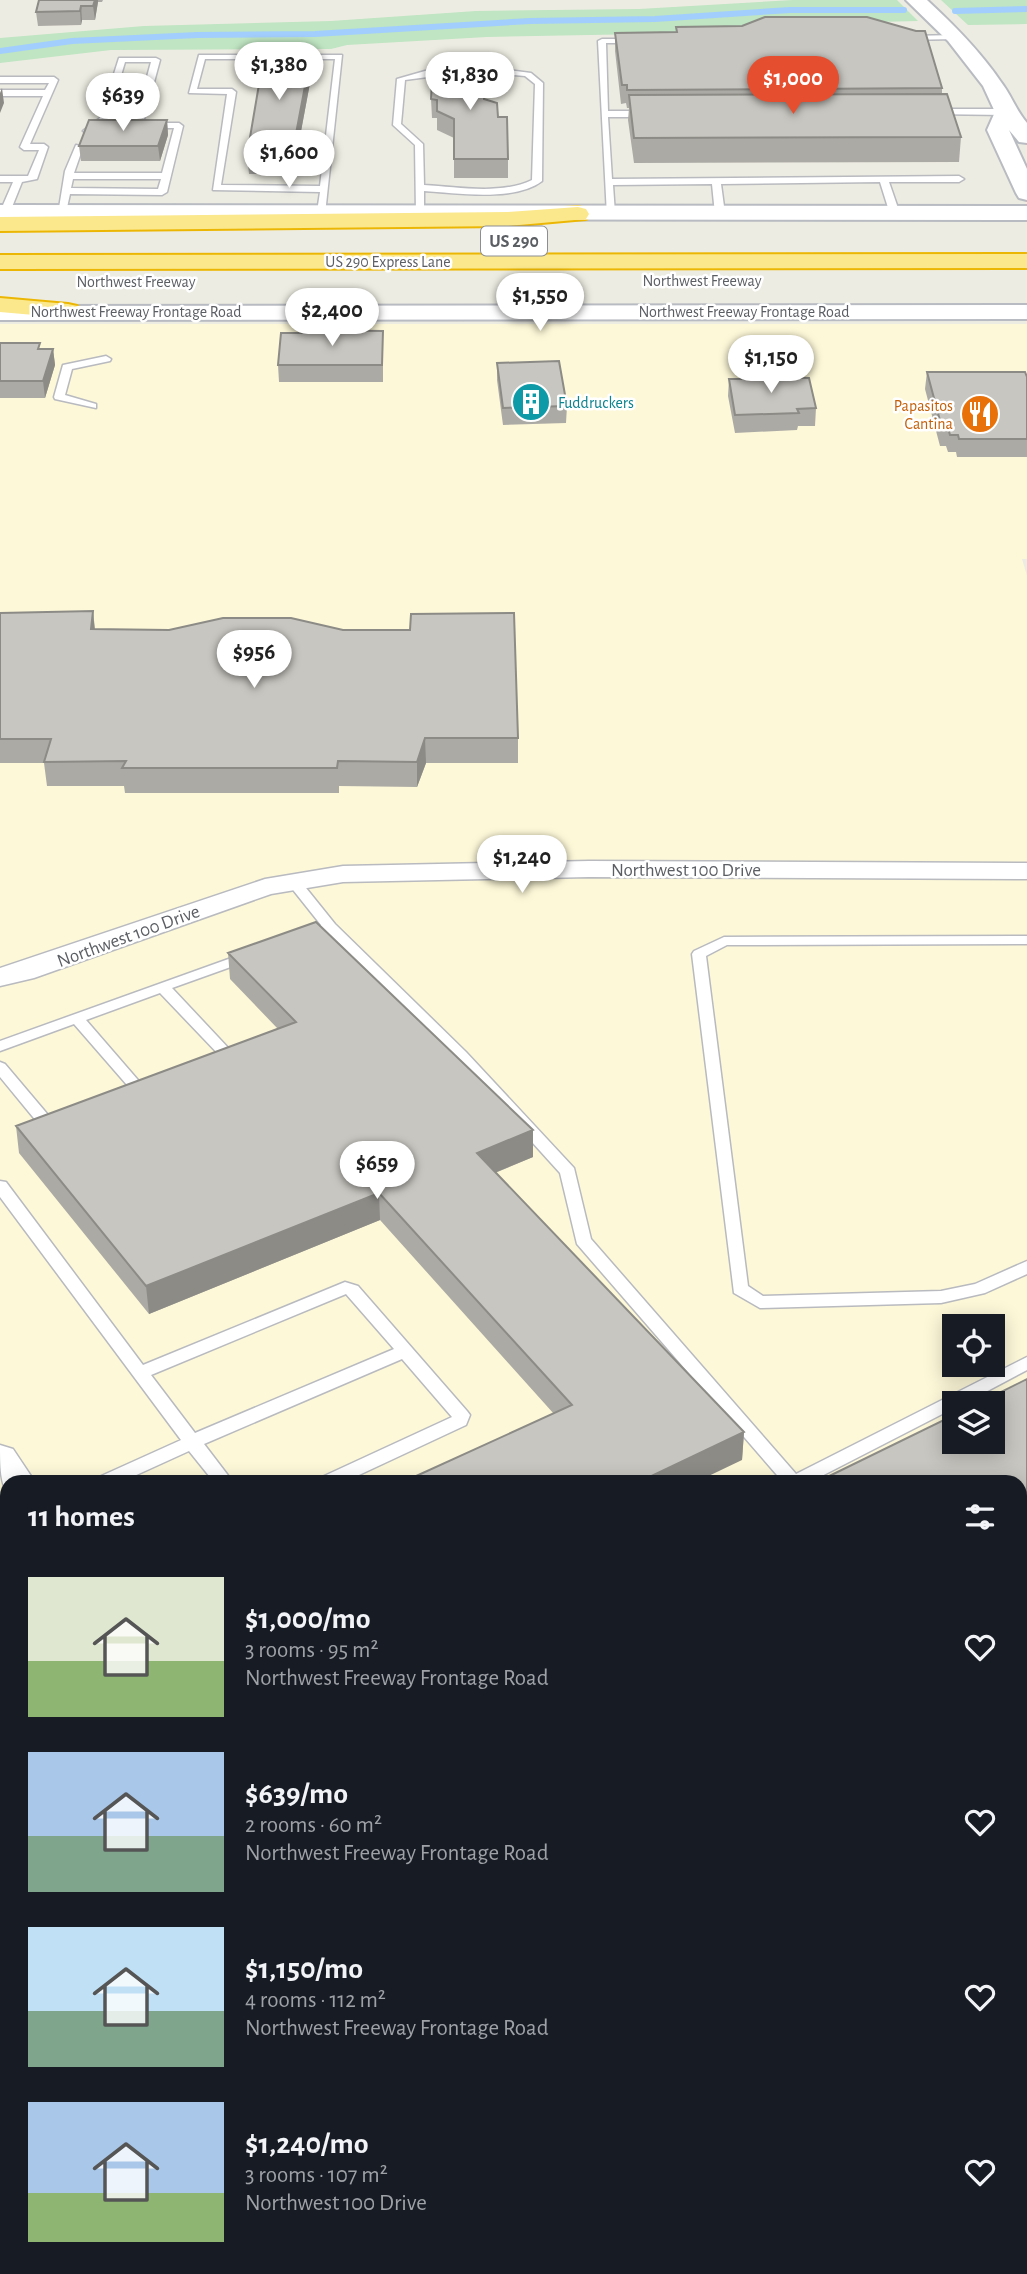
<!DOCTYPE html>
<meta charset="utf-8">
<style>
:root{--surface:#171b24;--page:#20242c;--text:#f1f3f6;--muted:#9ea1a6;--accent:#e64e30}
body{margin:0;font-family:"Alegreya Sans",sans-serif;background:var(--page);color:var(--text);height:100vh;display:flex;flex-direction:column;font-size:26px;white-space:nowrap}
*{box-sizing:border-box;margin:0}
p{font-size:23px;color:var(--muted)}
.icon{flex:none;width:38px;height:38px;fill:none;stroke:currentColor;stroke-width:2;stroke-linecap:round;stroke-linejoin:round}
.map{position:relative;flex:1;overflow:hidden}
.drawer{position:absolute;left:0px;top:1475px;width:1027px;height:800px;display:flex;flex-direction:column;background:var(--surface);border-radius:21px 21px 0 0;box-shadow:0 4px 18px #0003}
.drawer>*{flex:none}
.fabs{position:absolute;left:942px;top:1314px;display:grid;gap:14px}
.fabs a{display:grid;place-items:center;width:63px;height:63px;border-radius:0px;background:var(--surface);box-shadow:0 4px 18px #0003;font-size:35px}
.price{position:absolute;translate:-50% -60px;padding:0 16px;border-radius:24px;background:#fff;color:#222;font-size:23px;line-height:46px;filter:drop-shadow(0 2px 4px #0008)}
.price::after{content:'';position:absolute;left:50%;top:42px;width:21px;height:16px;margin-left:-10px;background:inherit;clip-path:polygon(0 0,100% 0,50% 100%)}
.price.active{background:var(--accent);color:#fff}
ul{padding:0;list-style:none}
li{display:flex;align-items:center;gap:21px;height:175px;padding:0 28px}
li span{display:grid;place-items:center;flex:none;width:196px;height:140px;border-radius:0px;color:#555}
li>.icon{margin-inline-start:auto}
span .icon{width:84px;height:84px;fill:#fffc;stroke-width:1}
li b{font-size:30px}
h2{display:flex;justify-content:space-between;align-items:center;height:84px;padding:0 28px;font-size:30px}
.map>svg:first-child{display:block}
.commercial{fill:#fdf8d8;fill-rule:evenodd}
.green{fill:#bfe5c2}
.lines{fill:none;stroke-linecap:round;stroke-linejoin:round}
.stream{stroke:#a2cefd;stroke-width:6}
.lane-casing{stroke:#b8babf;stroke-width:3}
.street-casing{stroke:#b8babf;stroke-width:3}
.secondary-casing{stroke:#b8bbc1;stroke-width:4}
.highway-casing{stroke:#ecb704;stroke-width:4}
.lane{fill:#fff;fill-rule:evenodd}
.street{fill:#fff;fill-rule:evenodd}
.secondary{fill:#fff;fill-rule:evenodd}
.highway{fill:#fbe88c;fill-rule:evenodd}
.wall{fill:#acaaa5}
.shaded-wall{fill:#8c8b86}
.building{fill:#c8c6c0;stroke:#8c8b86;stroke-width:2}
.labels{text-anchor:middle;stroke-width:5;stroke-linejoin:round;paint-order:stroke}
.far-street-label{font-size:16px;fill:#5b5e63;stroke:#fff}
.far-culture-label{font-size:16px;fill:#0d838f;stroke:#fff;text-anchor:start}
.far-food-label{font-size:16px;fill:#c56008;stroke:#fff;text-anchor:end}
.shield{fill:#fff;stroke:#8c8e92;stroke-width:2}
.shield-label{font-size:18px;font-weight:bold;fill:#5b5e63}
.street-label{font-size:19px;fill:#5b5e63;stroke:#fff}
</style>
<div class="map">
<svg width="1027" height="2274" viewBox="0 0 1027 2274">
<rect width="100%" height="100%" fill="#edece2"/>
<path class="commercial" d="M0,324H1027V559H1022L1027,576V2274H0ZM954,1326H992V1365H954ZM954,1404H992V1442H954ZM7,1482H1020V2268H7Z"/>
<path class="green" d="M793,0H897L918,21L756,25L698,33L487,37L347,45L331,49L111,50L0,63V38L144,26L331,21L476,11L639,9Z
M941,0H1027V24L968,25Z"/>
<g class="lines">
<path class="stream" d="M955,11L1027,9
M0,51L72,41L197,35L315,34L530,21L655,19L790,10H904"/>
<defs>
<path id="lane" d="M958,35L955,39L907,40L903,38L907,36Z
M602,39H635L639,41L635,43H606L608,111H650L654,114L650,117H608L612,179L959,176L964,179L959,182H889L900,214L895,217L890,214L880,182L721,184L725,214L720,217L715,214L712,184L613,185L615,214L607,216L598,41Z
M199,55H342L325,214L317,212L320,192L213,190L227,94L189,93ZM205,59H335L320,186L221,185L236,92L232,89H197Z
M119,58H156L160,60L143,123H179L183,126L167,192L162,195L70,194L66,212L58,214L65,171L76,145L83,147L74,173H162L174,128H138L134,125L151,62H125L108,119L90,133L83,131L100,118ZM73,179H161L158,189L71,188Z
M501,69L531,73L543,83L542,181C515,202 456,193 424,191V212L416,214L415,145L393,125L397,79L425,71ZM501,74L525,76L535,84L532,180C501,195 458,187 424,185L423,144L401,124L405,80L443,75Z
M0,77H54L58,80L30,144H44L48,147L37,179L22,182L10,212L5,215L0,212L13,182H0V176H28L39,150H24L20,147L43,96H0V90H45L49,83H0Z
M931,109H1006L1010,112L1006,115L928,114L927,112Z
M106,356L111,359L110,361L72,369L65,395L96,404V408L55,399L54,397L63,365Z
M293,877L298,878L335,924L466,1052L574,1168L591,1239L796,1474L1027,1357V1370L963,1404H954V1408L810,1482H783L577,1244L560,1173L456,1058L328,933H316L314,930L321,925L286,881Z
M1027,936V944L727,945L706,956L748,1286L763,1296L941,1291L975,1284L1027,1261V1274L985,1293L941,1303L760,1308L734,1293L692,954L694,951L724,937Z
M248,952L253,953L255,956L253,959L172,988L233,1053L236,1056L233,1059H223L160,993L86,1020L144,1087L147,1090L144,1093H134L74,1024L0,1051V1041Z
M0,1062L5,1064L54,1122L56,1125L54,1128H42L0,1077Z
M0,1181L6,1182L143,1365L345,1282L358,1286L467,1411L470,1415L466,1425L344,1482H319L322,1477L452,1417L402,1359L204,1444L233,1482H214L189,1451L121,1482H96L99,1477L181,1440L0,1197ZM346,1294L394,1349L195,1433L151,1375Z
M7,1522V1537L0,1539V1524Z
M1027,1599V1614L1020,1616V1601Z
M1020,1735L1027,1737V1758L1020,1756Z
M1027,2206V2229L1020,2232V2209Z
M370,2268H394L397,2274H373Z
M796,2268H822L825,2274H799Z
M921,2268H952L949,2274H918Z"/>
<path id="street" d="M589,861L1027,863V879L589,877L343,882L271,894L34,978L0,986V968L265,879L343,866Z
M0,1445L13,1449L35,1482H7V1492C0,1483 0,1460 0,1445Z
M497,2268H545L547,2274H499Z
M580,2268H629L632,2274H583Z"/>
<path id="secondary" d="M906,0H927C954,25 980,51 1001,82C1011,95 1016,110 1027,123V143L1019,142L1009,130L1027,169V200L1019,198L1016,193L987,130L995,112L983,86L948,41Z
M0,205L1027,206V220L0,219Z
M1027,305V319L0,320V306Z"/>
<path id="highway" d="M578,207L586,209L589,214L586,219L508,226L0,231V217L508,212Z
M1027,254V268L0,269V255Z
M0,298L68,304L77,306L80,311L77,316L68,318L0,312Z"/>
</defs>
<use href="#lane" class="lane-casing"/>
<use href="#street" class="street-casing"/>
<use href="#secondary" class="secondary-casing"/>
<use href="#highway" class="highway-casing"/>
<use href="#lane" class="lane"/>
<use href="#street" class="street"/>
<use href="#secondary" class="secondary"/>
<use href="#highway" class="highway"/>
</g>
<path class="wall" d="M39,0H103L102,2H98L95,20H82L81,25L38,26L36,12Z
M676,27L942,88V94L961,137L959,162L634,163L628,120L629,108H627L626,103L621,104L615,51V33L676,32Z
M313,67L293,174H249L247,155Z
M486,83L485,99L498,117L508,159V178H454V138L437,130V118H432L431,99Z
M167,120L168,135L160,161H81L79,146Z
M314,333L383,348V382H279L278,365Z
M0,343L40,349H53L55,365L45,398H0Z
M497,363L567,406L566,423L503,425L497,380Z
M927,372L1027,377V457H957L956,452H948L946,446H940L925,389Z
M744,376L816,408L815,426H798L797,430L735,433L728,396L729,379H743Z
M93,611L95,629L518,738V763H426L417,787L339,786V793H125L124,786H47L44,763H0V613Z
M228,953L533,1157L495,1173L744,1432L742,1460L554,1414L380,1220L149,1314L19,1153L16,1126L278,1029L230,979Z
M1020,1782L1027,1790V2014L1020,2006Z"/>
<path class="shaded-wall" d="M95,0H98V2L95,20L93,6Z
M81,6L82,20L81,25L80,11Z
M312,49L313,67L293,174L292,155Z
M2,88L4,103L0,113V93Z
M167,120L168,135L160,161L158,146Z
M53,349L55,365L45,398L43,381Z
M93,611L95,634L91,629Z
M425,738L426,763L417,787V762Z
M533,1130V1157L477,1180V1153Z
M379,1193L380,1220L149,1314L146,1286Z
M744,1432L742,1460L696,1482H639Z
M1027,1494V1520L1020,1523V1498Z
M7,1910V1941L2,1943L0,1931V1914Z"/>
<path class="building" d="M39,0H95L93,6H81L80,11L36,12Z
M765,17H867L916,31H925L942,88L627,90V85H622L615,33L677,32L676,27L742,26Z
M265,49H312L292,155H247Z
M433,64H486L484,99L497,103L498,117H507L508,159H454V119L437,111V100L431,99Z
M947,94L961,137L634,138L629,95Z
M89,120H167L158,146H79Z
M314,330L383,331L382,365H278L281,333H314Z
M0,343H40L38,349H53L43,381H0Z
M559,361L567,406L503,408L497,363Z
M927,372H1025L1027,377V439H959L958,435H950L948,428H942Z
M744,376L809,378L816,408L797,409L799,413L735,415L729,379H744Z
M93,611L91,629L169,630L223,618H291L343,630H410L411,614L514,613L518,738H425L417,762L338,761L337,768H122L126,761L44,762L51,739H0V613Z
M316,922L533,1130L477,1153L744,1432L639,1482H403L572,1405L379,1193L146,1286L16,1126L296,1022L228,953Z
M1027,1379V1494L1020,1498V1482H817L954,1415V1442H992V1404H977Z
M0,1627L7,1638V1910L0,1914Z
M1020,1782L1027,1790V1980L1020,1972Z"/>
<defs>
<symbol id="building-disc" viewBox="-11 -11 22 22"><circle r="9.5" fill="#0f9aa8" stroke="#fff"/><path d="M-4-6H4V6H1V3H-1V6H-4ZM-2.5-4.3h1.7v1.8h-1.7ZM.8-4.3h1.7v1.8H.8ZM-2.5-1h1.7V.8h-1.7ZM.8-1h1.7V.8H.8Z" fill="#fff"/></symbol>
<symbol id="restaurant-disc" viewBox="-11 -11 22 22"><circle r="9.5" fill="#e8710a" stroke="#fff"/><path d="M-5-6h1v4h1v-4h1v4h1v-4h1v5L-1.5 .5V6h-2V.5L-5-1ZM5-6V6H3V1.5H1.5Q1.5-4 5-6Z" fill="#fff"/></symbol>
</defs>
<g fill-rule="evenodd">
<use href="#building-disc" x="509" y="380" width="44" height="44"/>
<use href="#restaurant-disc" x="958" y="392" width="44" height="44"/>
</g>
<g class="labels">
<g class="far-street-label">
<text x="388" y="267">US 290 Express Lane</text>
<text x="702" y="286">Northwest Freeway</text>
<text x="136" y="287">Northwest Freeway</text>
<text x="136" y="317">Northwest Freeway Frontage Road</text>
<text x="744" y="317">Northwest Freeway Frontage Road</text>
</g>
<g class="far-culture-label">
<text x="558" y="408">Fuddruckers</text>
</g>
<g class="far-food-label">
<text x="953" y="411">Papasitos<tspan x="953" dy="18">Cantina</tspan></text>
</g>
<rect class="shield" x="481" y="226.5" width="66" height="29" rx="5"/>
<g class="shield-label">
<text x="514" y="247">US 290</text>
</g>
<g class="street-label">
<text x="686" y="876">Northwest 100 Drive</text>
<text transform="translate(128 935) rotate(-20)" y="7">Northwest 100 Drive</text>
</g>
</g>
</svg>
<div class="fabs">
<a><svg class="icon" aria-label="locate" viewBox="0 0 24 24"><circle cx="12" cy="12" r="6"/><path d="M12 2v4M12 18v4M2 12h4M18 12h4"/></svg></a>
<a><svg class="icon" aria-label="layers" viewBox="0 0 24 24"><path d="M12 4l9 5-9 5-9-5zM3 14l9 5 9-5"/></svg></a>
</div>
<b class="price" style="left:279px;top:102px">$1,380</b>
<b class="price" style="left:470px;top:112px">$1,830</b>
<b class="price active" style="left:793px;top:116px">$1,000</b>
<b class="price" style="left:123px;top:133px">$639</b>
<b class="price" style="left:289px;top:190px">$1,600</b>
<b class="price" style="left:540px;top:333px">$1,550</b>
<b class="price" style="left:332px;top:348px">$2,400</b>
<b class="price" style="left:771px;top:395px">$1,150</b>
<b class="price" style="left:254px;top:690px">$956</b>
<b class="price" style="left:522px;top:895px">$1,240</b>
<b class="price" style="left:377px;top:1201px">$659</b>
<section class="drawer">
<h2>11 homes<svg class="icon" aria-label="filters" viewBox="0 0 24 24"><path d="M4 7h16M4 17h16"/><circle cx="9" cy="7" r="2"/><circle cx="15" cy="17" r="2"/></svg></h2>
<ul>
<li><span style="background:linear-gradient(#dfe7d0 60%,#8fb573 0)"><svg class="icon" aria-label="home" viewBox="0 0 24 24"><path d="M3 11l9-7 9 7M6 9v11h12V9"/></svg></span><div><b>$1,000/mo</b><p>3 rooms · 95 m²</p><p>Northwest Freeway Frontage Road</p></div><svg class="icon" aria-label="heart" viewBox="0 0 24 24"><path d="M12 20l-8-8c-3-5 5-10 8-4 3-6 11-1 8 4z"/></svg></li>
<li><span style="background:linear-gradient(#a9c7e8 60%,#7fa58c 0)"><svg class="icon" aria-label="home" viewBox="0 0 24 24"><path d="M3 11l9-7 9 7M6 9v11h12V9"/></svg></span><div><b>$639/mo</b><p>2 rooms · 60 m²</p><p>Northwest Freeway Frontage Road</p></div><svg class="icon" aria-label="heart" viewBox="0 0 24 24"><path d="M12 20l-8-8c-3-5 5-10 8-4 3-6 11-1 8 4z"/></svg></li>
<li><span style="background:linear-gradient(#bfe0f5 60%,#7fa58c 0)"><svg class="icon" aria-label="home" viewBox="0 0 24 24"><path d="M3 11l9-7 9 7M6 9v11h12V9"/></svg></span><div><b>$1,150/mo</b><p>4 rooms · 112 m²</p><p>Northwest Freeway Frontage Road</p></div><svg class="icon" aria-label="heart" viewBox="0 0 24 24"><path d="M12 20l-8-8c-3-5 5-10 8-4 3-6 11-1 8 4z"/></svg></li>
<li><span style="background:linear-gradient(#a9c7e8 65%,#8fb573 0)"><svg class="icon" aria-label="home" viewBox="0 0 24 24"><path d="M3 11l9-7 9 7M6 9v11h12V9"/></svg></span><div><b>$1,240/mo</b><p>3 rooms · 107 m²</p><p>Northwest 100 Drive</p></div><svg class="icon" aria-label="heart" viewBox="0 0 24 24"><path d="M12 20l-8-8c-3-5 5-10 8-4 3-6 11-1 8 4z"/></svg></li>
</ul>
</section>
</div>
